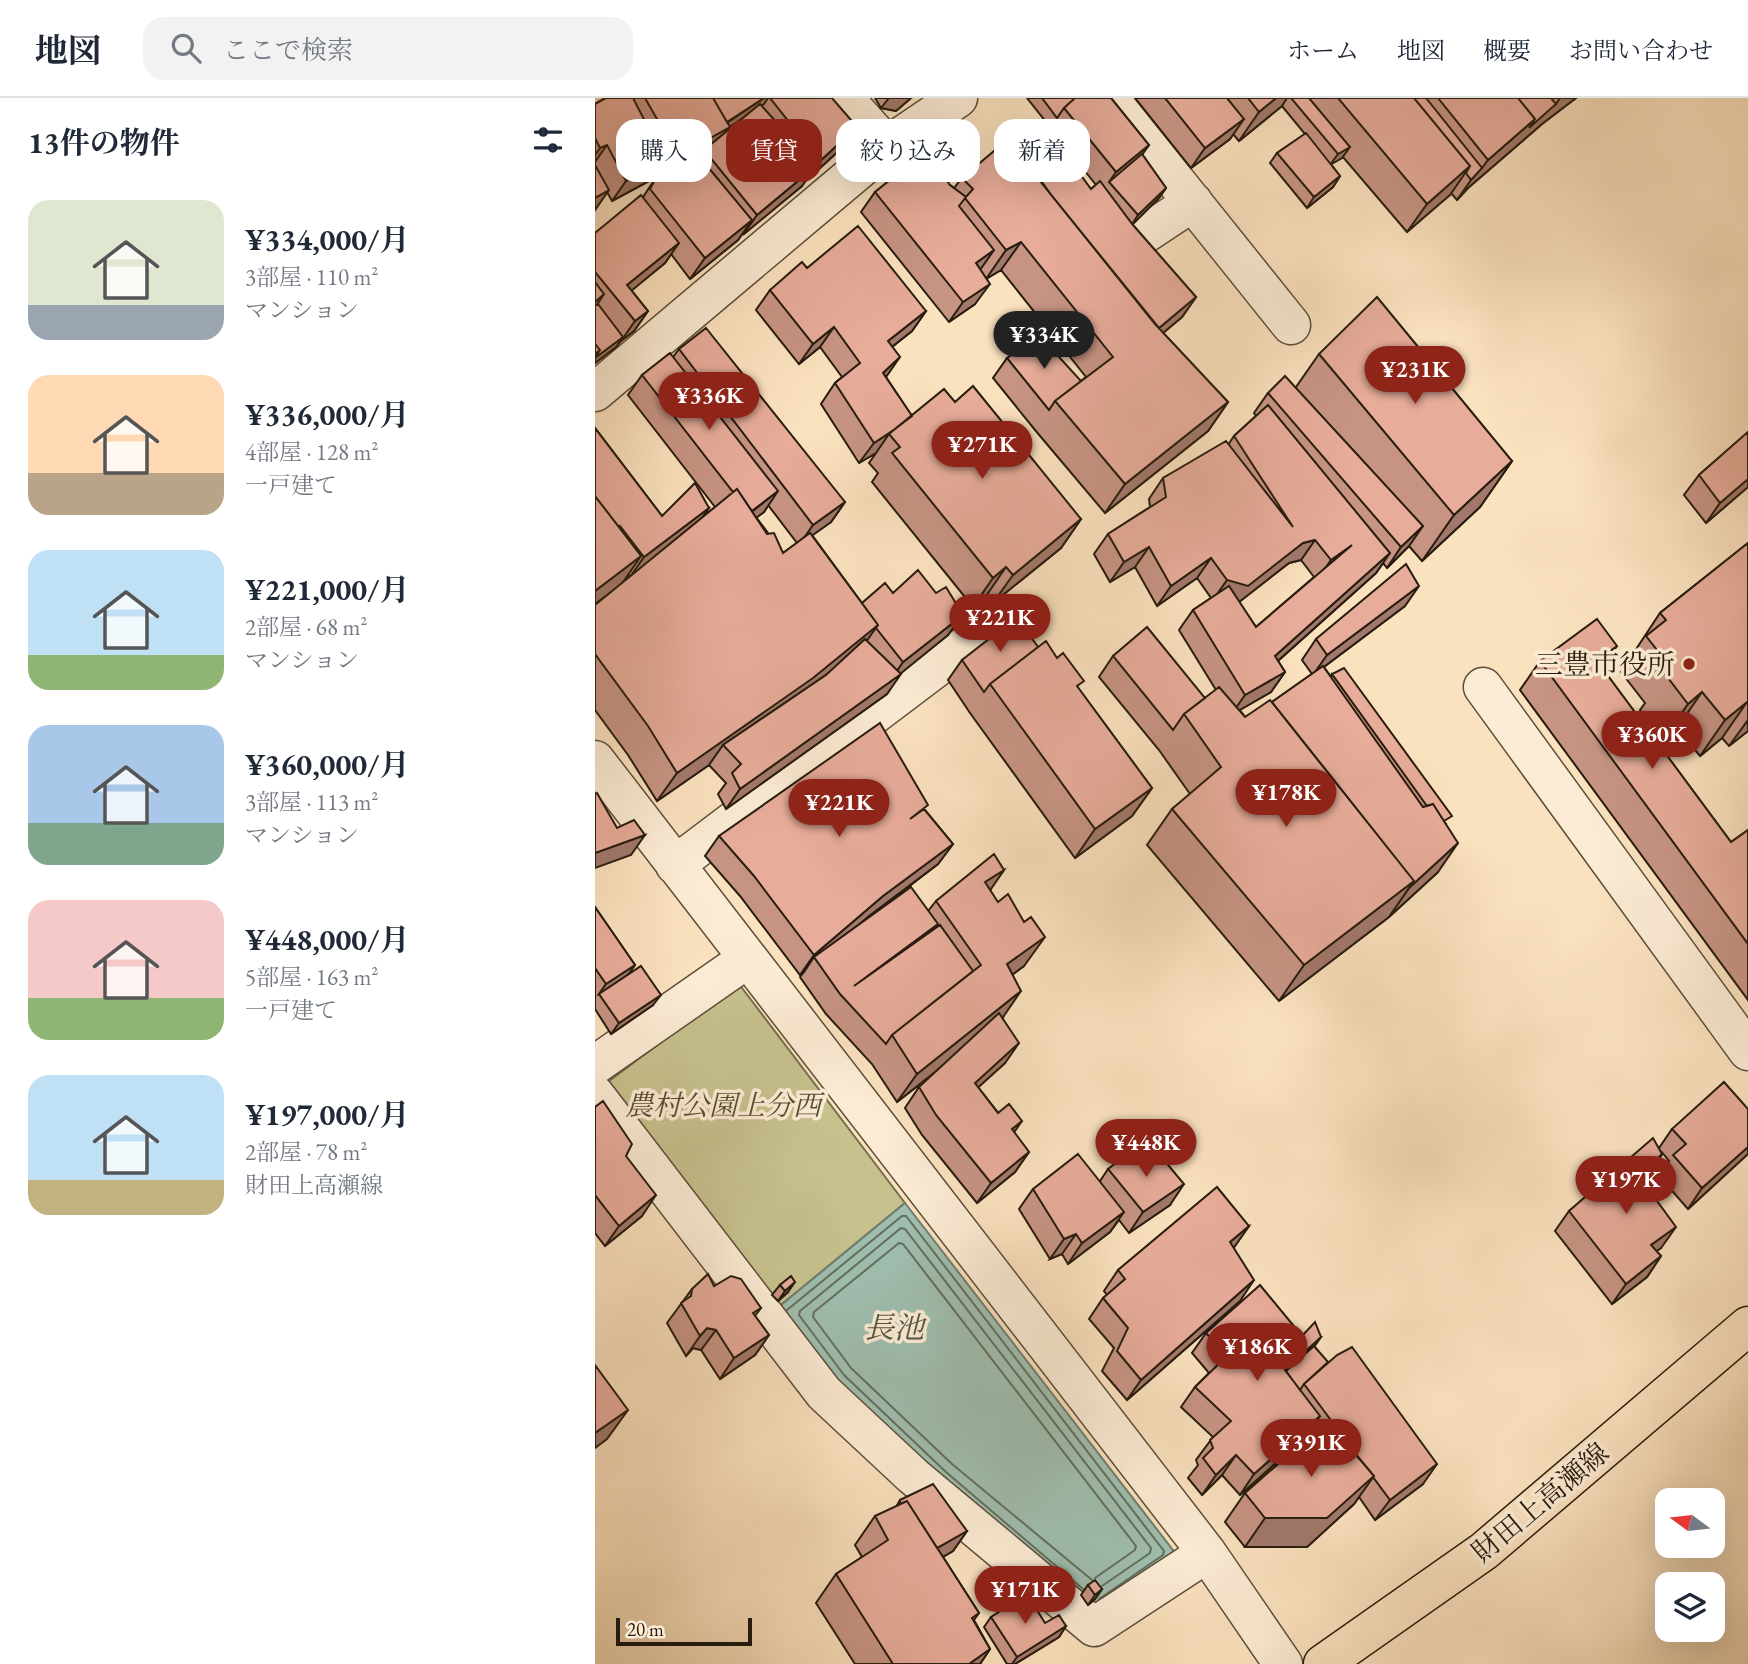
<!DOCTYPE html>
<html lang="ja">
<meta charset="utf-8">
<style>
:root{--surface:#fff;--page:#f2f2f3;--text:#1f2937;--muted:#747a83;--line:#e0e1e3;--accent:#8f2418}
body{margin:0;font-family:"EB Garamond","Noto Serif JP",serif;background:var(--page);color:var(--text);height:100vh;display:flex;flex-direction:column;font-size:26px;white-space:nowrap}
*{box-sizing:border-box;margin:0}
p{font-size:23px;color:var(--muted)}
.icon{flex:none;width:38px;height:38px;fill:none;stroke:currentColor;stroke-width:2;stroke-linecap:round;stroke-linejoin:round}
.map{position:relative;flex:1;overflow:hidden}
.sheet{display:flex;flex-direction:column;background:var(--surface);width:595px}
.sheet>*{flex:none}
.hud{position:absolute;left:21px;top:21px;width:665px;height:63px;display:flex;gap:14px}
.needle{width:46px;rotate:285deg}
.tools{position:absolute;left:1060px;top:1390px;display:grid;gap:14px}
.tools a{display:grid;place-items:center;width:70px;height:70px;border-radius:14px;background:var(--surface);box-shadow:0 7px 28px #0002;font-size:35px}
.scale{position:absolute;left:21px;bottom:18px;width:136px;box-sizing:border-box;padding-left:7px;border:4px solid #271c0e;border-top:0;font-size:19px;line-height:24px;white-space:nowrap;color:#271c0e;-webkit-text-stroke:5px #fcecd5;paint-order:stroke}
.price{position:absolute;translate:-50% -60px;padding:0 16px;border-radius:24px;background:var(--accent);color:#fff;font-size:23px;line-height:46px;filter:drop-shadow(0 2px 4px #0008)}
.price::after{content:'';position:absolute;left:50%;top:42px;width:21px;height:16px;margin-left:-10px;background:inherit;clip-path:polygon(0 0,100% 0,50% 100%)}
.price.active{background:#222;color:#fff}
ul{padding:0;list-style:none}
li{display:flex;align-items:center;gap:21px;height:175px;padding:0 28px}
li span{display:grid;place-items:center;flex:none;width:196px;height:140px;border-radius:21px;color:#555}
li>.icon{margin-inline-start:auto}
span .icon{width:84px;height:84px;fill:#fffc;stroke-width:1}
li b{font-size:30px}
h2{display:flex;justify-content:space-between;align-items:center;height:84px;padding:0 28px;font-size:30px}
.pill{padding:0 24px;border-radius:21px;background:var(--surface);box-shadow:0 7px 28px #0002;font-size:24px;line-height:63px}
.pill.active{background:var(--accent);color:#fff}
header{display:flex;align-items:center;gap:42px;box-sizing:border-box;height:98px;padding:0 35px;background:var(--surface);border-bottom:2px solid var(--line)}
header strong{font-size:33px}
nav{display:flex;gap:38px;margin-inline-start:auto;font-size:24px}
.search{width:490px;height:63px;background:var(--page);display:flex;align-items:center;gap:18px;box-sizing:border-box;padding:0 24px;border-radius:21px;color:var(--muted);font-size:26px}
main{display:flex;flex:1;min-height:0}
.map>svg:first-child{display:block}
.green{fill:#c6c18d;stroke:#766e4e;stroke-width:2}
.water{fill:#9fbeaf;stroke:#6f7d6f;stroke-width:2}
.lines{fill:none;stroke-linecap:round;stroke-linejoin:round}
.shore{stroke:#636d5e;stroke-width:2}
.minor-casing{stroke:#5c4e3a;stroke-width:41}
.major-casing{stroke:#271c0e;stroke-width:41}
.minor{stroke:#fcecd5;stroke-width:38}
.major{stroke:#fbe2bf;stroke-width:38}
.wall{fill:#c79484;stroke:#271c0e;stroke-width:2;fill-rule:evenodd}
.shaded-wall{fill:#a2786c;stroke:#271c0e;stroke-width:2}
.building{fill:#e7ac9a;stroke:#271c0e;stroke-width:2}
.poi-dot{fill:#8f2418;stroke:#fcecd5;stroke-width:2.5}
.labels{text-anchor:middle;stroke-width:7;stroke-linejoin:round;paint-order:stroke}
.poi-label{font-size:28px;fill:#271c0e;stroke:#fcecd5;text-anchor:end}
.park-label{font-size:28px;font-style:italic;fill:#574e34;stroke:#fcecd5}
.street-label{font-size:28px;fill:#271c0e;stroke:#fcecd5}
.water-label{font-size:30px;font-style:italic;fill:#515546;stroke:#fcecd5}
</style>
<header>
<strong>地図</strong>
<div class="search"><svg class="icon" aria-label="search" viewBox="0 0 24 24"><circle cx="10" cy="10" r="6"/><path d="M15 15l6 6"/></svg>ここで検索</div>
<nav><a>ホーム</a><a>地図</a><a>概要</a><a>お問い合わせ</a></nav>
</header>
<main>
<section class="sheet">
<h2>13件の物件<svg class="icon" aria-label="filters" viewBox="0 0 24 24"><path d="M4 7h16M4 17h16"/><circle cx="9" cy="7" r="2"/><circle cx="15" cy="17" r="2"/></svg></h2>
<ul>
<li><span style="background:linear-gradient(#dfe7d0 75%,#9aa5b1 0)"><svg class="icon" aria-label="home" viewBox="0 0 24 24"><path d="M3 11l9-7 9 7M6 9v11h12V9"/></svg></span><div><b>¥334,000/月</b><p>3部屋 · 110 m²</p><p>マンション</p></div></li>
<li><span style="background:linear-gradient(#ffd9b3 70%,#b9a48a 0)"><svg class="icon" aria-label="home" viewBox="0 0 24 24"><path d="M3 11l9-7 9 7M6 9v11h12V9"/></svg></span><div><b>¥336,000/月</b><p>4部屋 · 128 m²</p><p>一戸建て</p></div></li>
<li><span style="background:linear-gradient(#bfe0f5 75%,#8fb573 0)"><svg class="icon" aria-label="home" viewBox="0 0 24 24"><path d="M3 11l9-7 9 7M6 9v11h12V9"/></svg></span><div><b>¥221,000/月</b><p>2部屋 · 68 m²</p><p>マンション</p></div></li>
<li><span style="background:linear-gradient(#a9c7e8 70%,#7fa58c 0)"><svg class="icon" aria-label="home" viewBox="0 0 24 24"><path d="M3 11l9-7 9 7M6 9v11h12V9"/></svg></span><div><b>¥360,000/月</b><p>3部屋 · 113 m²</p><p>マンション</p></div></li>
<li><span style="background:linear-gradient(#f6c9c9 70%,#8fb573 0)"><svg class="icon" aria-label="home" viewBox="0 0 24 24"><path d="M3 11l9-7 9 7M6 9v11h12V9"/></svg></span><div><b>¥448,000/月</b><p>5部屋 · 163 m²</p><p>一戸建て</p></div></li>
<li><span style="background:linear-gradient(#bfe0f5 75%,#c2b280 0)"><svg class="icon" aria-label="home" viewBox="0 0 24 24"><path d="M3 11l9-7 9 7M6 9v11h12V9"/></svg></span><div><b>¥197,000/月</b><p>2部屋 · 78 m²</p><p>財田上高瀬線</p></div></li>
</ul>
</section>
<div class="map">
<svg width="1153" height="1566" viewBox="0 0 1153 1566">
<rect width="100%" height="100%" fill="#fbe2bf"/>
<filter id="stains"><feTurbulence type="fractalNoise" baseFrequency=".00286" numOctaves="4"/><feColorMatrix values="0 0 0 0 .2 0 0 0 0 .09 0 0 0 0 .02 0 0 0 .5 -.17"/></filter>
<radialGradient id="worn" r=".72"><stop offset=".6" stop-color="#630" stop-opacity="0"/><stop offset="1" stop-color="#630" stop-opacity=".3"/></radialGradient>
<path class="green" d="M144,886L310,1105L180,1212L6,989Z"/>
<path class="water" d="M310,1105L581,1456L494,1516L237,1287L180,1212Z"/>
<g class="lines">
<path class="shore" d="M192,1212L307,1118H311L569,1453L568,1457L504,1501
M497,1482L357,1366L256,1270L218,1219L219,1214L304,1145L308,1146L541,1448L540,1452L500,1480
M488,1491L351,1374L249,1277L204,1217L205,1213L306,1130L310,1131L556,1450L555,1455L507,1488"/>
<defs>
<path id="minor" d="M249,0L292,48
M514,0L696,227
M542,141L598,104
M0,294L292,48L363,0
M888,589L1153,953
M0,662L612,1455L688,1566
M80,767L399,526
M0,967L152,861
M0,997L229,1295L318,1378L499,1529L612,1455"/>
<path id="major" d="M728,1566L889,1453L1153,1228"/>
</defs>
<use href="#minor" class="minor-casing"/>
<use href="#major" class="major-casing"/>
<use href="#minor" class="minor"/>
<use href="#major" class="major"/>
</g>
<path class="wall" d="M10,0H237L248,49L210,83L207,88L147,136L143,142L95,181L76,156L70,165L36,192L53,213L39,233L26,243L21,249L0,265V135L48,99L62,78L67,75L65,70L56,82L17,103L12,94L0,112V6ZM149,19L132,33L134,29ZM105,58L95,72V74L84,70Z
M280,0H316L301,13L286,10Z
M432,0H516L554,47L547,56L571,90L564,100L537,126L601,199L587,219L568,235L633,304L613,333L510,415L440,332L398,280L412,260L486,283L491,279L406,172L391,181L380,206L354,224L266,114L280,94L355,87L359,90L367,80L441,78L442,77L496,91L501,87Z
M540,0H981L947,26L873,90L862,102L856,95L812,134L748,59L736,66L745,78L738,89L712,110L675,65L682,55L710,36L687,8L644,43L638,36L635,41L596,70Z
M212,170L331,213L317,233L297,249L291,279L317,318L360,304L486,421L466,450L398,505L391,498L378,509L277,384L283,375L274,365L281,355L264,365L226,306L240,285L247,279L225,249L204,266L161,212L175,192Z
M84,251L250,404L236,424L217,437L267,505L298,495L353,537L305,575L292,596L131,711L123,696L131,685L114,667L62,703L33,657L0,612V507L17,493L0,506V330L67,418L114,410L107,420L120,409L33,297L47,277L78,259ZM173,407L202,445L188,455L161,419L169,414ZM33,476L35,479L27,485Z
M724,256L917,363L885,409L827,463L814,448L792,470L788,465L781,475L683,563L690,574L676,594L645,612L650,619L677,604L717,576L707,562L721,541L810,508L729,569L736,579L737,576L851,726L843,774L794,819L684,903L552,747L577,711L595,696L564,652L504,579L518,558L610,600L621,592L584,532L598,512L616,500L602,480L562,508L540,469L515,484L499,456L513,436L555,409L554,401L568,380L633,347L639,338L661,318L659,315L673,295L701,289ZM706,462L719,479L661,529L644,504L694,465Z
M1153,334V389L1111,425L1089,397L1104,377Z
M1153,445V633L1134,648L1127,640L1105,658L1082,630L1068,642L1045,612L1050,605L1026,574L1065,515Z
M443,549L462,560L484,591L557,690L537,718L480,760L375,615L353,582L367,562Z
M945,563L1007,570L1136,744L1153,732V902L925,592Z
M330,712L358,746L343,766L268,824L333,813L341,803L409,772L395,792L429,868L417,877L408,920L410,965L383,989L434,1054L420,1074L382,1105L327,1037L310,1010L324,989L342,973L302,1004L277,966L231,916L205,879L209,874L205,877L145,798L110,758L124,738Z
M0,809L40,867L33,877L58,907L16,936L0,911Z
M0,1009L31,1058L47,1118L10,1148L0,1135Z
M1077,1031L1153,1056L1093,1111L1064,1078L1074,1063L1066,1053L1067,1056L1053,1077L1047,1082L1066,1150L1061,1153L1066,1158L1052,1179L1017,1206L960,1133L974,1113L1064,1050Z
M513,1071L575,1107L534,1135L524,1122L515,1134L473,1166L467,1156L455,1161L424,1111L438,1091L505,1083Z
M654,1128L639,1149L645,1203L532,1302L507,1273L519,1250L494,1221L508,1200L512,1197L509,1193L523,1172Z
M185,1187L193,1194L183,1203L177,1197Z
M119,1188L166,1210L160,1218L174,1237L160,1257L125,1281L106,1252L98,1250L91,1258L72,1225L97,1191Z
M611,1235L726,1239L719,1248L828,1386L780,1422L764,1399L759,1406L712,1449H650L630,1424L650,1395L717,1336L715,1333L711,1338L645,1397L627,1377L607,1397L593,1380L603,1367L601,1362L618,1339L586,1309L600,1289L614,1275L597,1255Z
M305,1402L372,1433L358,1453L348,1459L384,1515L379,1522L395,1551L385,1566H260L221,1505L241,1476L267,1459L260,1447L280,1418L301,1409Z
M493,1487L507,1491L500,1501L493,1507L486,1497Z
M396,1519L450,1525L471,1528L464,1539L420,1566H412L389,1529Z"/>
<path class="shaded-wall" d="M169,0H173L169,6L130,32L135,29L121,49L109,52L105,58L69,78L83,58Z
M294,0H316L301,13L286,10Z
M681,0H692L687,8L644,43L664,14Z
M965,0H981L947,26L873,90L862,102L876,82L887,70L893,62L940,21L961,6Z
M649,21L635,41L596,70L610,50Z
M262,29L248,49L211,83L225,63Z
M12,47L0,64V57L5,50Z
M554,47L540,67L514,84L521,74Z
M755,49L747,60L735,67L743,56Z
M70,62L56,82L17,103L31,83Z
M221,68L207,88L148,137L162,117Z
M875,68L855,97L812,134L832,106Z
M745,78L738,89L712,110L719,99Z
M571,90L564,100L536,128L543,117Z
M14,92L0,112V100Z
M157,122L143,142L95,181L110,160Z
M426,144L406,172L391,181L411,152Z
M84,145L70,165L24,203L32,187Z
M399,152L385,172L381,165Z
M395,186L380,206L354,224L368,204Z
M9,196L0,210V204Z
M601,199L587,219L549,251L563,231Z
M53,213L39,233L26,243L40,223Z
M331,213L317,233L279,263L293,243Z
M239,229L225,249L204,266L218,246Z
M28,239L21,249L0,265V260Z
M305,259L291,279L288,275Z
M633,304L613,333L510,415L530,386Z
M318,320L294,336L281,355L264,365L279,345Z
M917,363L885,409L827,463L859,417Z
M1153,381V389L1111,425L1125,405Z
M183,393L169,414L140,436L154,416Z
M250,404L236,424L204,447L218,427Z
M114,410L100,430L35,479L49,459Z
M486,421L466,450L398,505L418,477Z
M828,428L814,448L792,470L806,449Z
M720,442L706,462L694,465L639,508L618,502L632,482L708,445Z
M757,447L722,482L736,462Z
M554,449L540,469L515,484L529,464Z
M795,455L781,475L666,578L680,558Z
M46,458L26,487L0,506V493Z
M616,460L602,480L562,508L576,488Z
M411,469L391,498L378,509L398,480Z
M824,488L810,508L718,577L732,557Z
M368,517L353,537L294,585L308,564Z
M283,527L263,555L128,647L114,667L62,703L82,675Z
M1022,548L1002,577V563Z
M690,574L676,594L636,617L650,597Z
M306,576L292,596L131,711L145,691Z
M1107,594L1082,630L1068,642L1093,606Z
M1152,604L1127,640L1105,658L1130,622Z
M1153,622V633L1134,648Z
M557,690L537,718L480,760L500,731Z
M50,737L36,757L0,770V755Z
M863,745L843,774L794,819L814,790Z
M358,746L343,766L274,818L222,863L219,859L209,874L205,877L219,857L288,798Z
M409,772L389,801L390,784Z
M819,783L794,819L684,903L709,867Z
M450,839L429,868L392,895L412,866Z
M40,867L26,887L4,896L11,886Z
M426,893L406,922L302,1004L322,976Z
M66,897L58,907L16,936L24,925Z
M424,945L410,965L366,1005L380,985Z
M427,1023L413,1043L417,1031Z
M1153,1049V1056L1093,1111L1107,1090Z
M434,1054L420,1074L382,1105L396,1085Z
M1067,1056L1053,1077L1030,1098L1044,1078Z
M589,1086L575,1107L534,1135L548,1114Z
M61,1097L47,1118L10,1148L24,1128Z
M529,1114L515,1134L473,1166L487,1145Z
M654,1128L640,1148L621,1164L635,1144Z
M1081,1129L1066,1150L1042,1167L1056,1147Z
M481,1136L467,1156L455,1161L469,1141Z
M1066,1158L1052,1179L1017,1206L1031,1186Z
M659,1182L645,1203L532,1302L546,1282Z
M200,1184L193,1194L183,1203L190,1193Z
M112,1230L121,1232L106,1252L98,1250L91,1258L105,1238Z
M174,1237L160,1257L125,1281L139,1260Z
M726,1239L712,1259L688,1280L690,1272Z
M33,1312L12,1341L0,1350V1335Z
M725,1318L711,1338L645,1397L659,1376Z
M641,1357L627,1377L607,1397L621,1377Z
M842,1366L828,1386L780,1422L795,1402Z
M779,1378L759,1406L712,1449H650L670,1420Z
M372,1433L358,1453L320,1475L334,1455Z
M507,1491L500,1501L493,1507L500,1497Z
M471,1528L464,1539L420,1566H417L422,1559Z
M395,1551L385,1566H374Z"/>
<path class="building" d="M11,0H38L70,62L31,83L12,47L5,50L0,40V6Z
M50,0H118L135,29L83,58Z
M118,0H169L132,24Z
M175,0H237L262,29L225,63Z
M447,0H480L469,10L462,20Z
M480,0H516L554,47L521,74L469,10Z
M570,0H632L649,21L610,50Z
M653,0H681L664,14Z
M696,0H714L755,49L743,56Z
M743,0H819L875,68L832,106Z
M819,0H831L887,70L876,82L871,75L875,68Z
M843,0H923L940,21L893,62Z
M923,0H956L961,6L934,30L940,21Z
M165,6L221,68L162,117L109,52Z
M711,35L745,78L719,99L682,55Z
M412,42L560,226L633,304L530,386L460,303L518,259L426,144L411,152L370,100L378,91L367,80Z
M331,53L355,87L371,99L364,108L399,152L381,165L395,186L368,204L280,94Z
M547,56L571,90L543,117L514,84Z
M471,57L496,91L505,83L538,127L601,199L564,230L457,98L442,77Z
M108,63L157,122L110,160L55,91L62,78L78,67L95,74Z
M0,67L14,92L0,100Z
M46,97L84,145L32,187L53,213L40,223L0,174V135Z
M263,128L331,213L293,243L305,259L288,275L317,318L300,331L279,345L240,285L265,265L239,229L218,246L175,192L207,164L212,170Z
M0,184L9,196L0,204Z
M782,199L917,363L859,417L724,256Z
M3,206L28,239L0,260L5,252L0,246V208Z
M111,230L250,404L218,427L84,251Z
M445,238L486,283L460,303L454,312L412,260Z
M0,246L5,252L0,256Z
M75,255L183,393L157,413L142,391L138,394L47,277Z
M690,278L828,428L806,449L673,295Z
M378,288L486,421L418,477L411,469L398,480L297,355L305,349L294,336L349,291L360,304Z
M673,307L795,455L680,558L690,574L650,597L598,512L634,488L661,529L757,447L736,462L720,442L708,445L653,488L632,482L616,460L576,488L554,449L529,464L513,436L571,399L568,380L631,343L698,429L639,338Z
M0,330L67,418L100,385L114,410L49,459L25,428L24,429L0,398Z
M1153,334V381L1125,405L1104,377Z
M142,391L172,436L179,435L188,455L215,435L283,527L218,580L82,675L53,628L0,556V507Z
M0,398L46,458L0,493Z
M1153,445V605L1152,604L1130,622L1107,594L1093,606L1070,576L1077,571L1051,538L1071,522L1065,515Z
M811,466L824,488L732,557L721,541Z
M323,472L341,495L351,489L368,517L308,564L281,530L283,527L267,505L290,485L298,495Z
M422,519L443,549L395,586L389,594L367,562Z
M1002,521L1022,548L1002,563L1136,744L1153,732V846L945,563Z
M552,529L610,600L589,616L578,632L518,558Z
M270,541L306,576L145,691L137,675L146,666L128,647L231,577Z
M451,543L462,560L468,555L489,583L482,588L557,690L500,731L395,586Z
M728,568L828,709L838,706L863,745L814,790L819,783L677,604Z
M749,570L857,718L849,723L838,706L832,708L737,576Z
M624,589L650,619L675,602L819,783L709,867L577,711L626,669L589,616Z
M285,625L333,707L315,721L329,711L358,746L288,798L219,857L159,778L124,738Z
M2,695L22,730L39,722L50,737L0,755V696Z
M399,756L409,772L390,784L403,804L413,796L429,824L436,819L450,839L412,866L426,893L322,976L297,937L386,867L341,803Z
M316,789L343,826L259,888L345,827L378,873L297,937L291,946L245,896L219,859Z
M0,809L40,867L11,886L0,870Z
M46,868L66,897L24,925L4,896Z
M404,915L424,945L380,985L403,1015L414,1006L427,1023L417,1031L434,1054L396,1085L341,1017L324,989Z
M1129,984L1153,1011V1049L1107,1090L1078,1057L1091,1046L1077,1031Z
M8,1003L37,1046L31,1058L61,1097L24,1128L0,1097V1009Z
M1058,1040L1067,1056L1044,1078L1081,1129L1056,1147L1066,1158L1031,1186L974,1113Z
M559,1050L589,1086L548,1114L513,1071L533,1056L541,1066Z
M483,1056L529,1114L487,1145L481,1136L469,1141L438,1091Z
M622,1089L654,1128L635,1144L659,1182L546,1282L522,1253L533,1230L508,1200L530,1181L523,1172Z
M113,1176L119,1188L136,1178L146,1181L166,1210L158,1215L174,1237L139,1260L121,1232L112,1230L105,1238L86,1205L96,1198L97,1191Z
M196,1178L200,1184L190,1193L185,1187Z
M665,1187L707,1238L720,1224L726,1239L690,1272L725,1318L659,1376L641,1357L621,1377L608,1360L618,1350L615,1342L636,1323L600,1289L632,1258L611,1235Z
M719,1248L733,1264L709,1286L705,1292L691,1273Z
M757,1249L842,1366L795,1402L778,1379L779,1378L764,1360L709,1286L742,1257Z
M0,1267L33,1312L0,1335Z
M732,1323L779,1378L732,1420H670L650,1395Z
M338,1386L372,1433L342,1450L312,1403L305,1406V1402Z
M312,1403L384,1515L377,1520L395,1551L374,1566H298L241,1476L293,1442L280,1418Z
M500,1482L507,1491L500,1497L493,1487Z
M432,1496L450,1525L464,1517L471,1528L422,1559L396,1519Z"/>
<circle class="poi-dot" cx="1094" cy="566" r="7"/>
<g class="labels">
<g class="poi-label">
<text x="1080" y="576">三豊市役所</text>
</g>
<g class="park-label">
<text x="128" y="1017">農村公園上分西</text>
</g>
<g class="street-label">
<text transform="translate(945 1404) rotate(-40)" y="10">財田上高瀬線</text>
</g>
<g class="water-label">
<text x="299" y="1240">長池</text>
</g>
</g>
<rect width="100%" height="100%" filter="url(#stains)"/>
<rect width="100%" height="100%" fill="url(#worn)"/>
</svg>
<div class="tools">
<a><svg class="needle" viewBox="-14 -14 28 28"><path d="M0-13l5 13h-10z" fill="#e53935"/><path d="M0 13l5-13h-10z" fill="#747a83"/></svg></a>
<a><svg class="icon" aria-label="layers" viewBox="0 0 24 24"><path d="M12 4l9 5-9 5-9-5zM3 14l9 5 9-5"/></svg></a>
</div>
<div class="scale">20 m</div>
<b class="price active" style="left:449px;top:273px">¥334K</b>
<b class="price" style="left:820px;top:308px">¥231K</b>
<b class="price" style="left:114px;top:334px">¥336K</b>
<b class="price" style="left:387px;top:383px">¥271K</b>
<b class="price" style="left:405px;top:556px">¥221K</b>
<b class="price" style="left:1057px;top:673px">¥360K</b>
<b class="price" style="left:691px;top:731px">¥178K</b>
<b class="price" style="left:244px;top:741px">¥221K</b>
<b class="price" style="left:551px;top:1081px">¥448K</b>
<b class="price" style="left:1031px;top:1118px">¥197K</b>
<b class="price" style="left:662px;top:1285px">¥186K</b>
<b class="price" style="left:716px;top:1381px">¥391K</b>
<b class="price" style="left:430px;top:1528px">¥171K</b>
<div class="hud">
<a class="pill">購入</a>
<a class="pill active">賃貸</a>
<a class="pill">絞り込み</a>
<a class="pill">新着</a>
</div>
</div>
</main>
